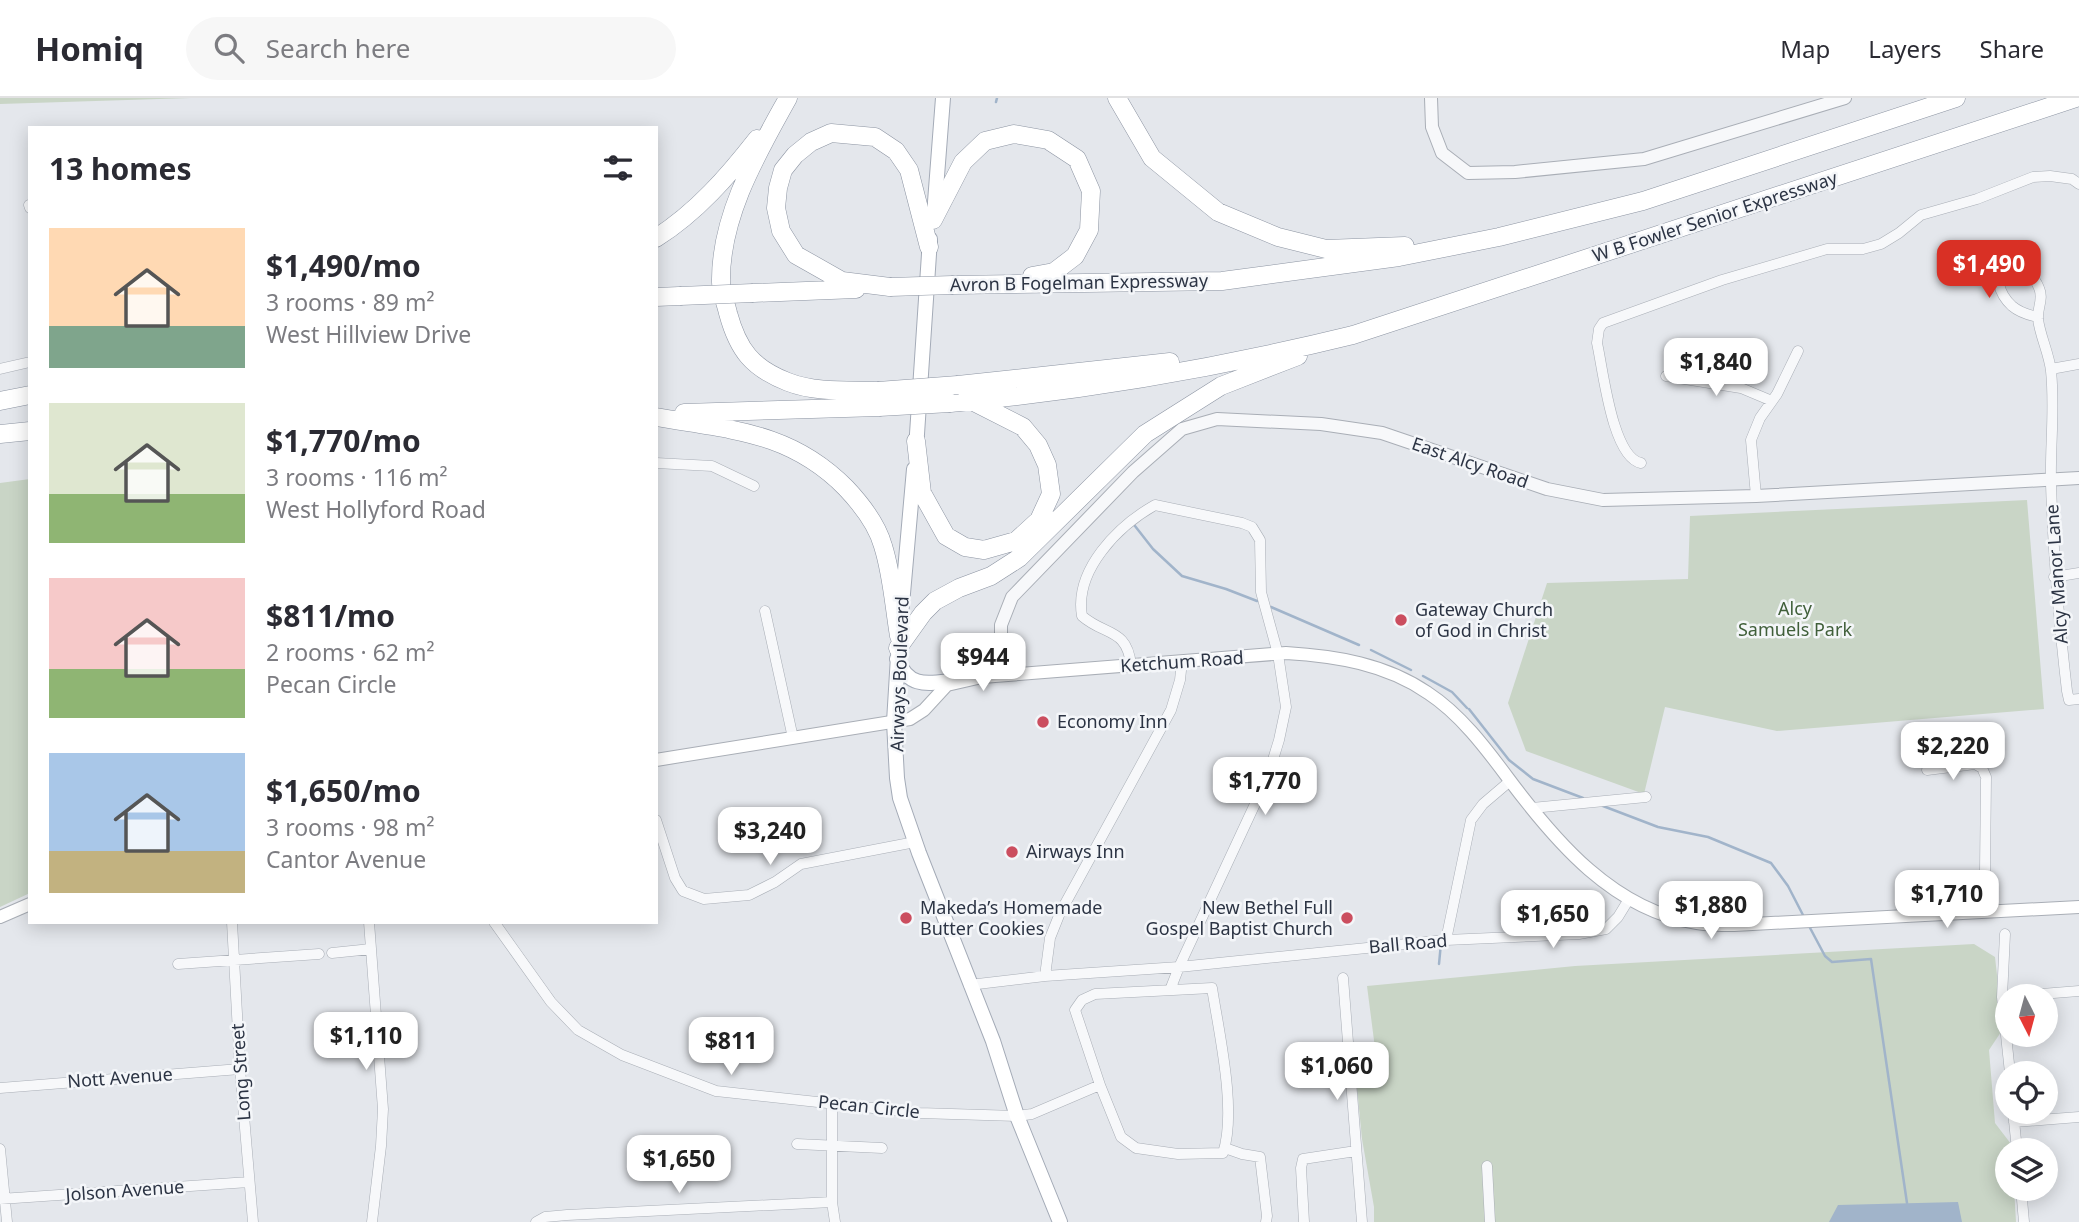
<!DOCTYPE html>
<meta charset="utf-8">
<style>
:root{--surface:#fff;--page:#f7f7f7;--text:#2b2b33;--muted:#7c7c81;--line:#e1e1e2;--accent:#d93025}
body{margin:0;font-family:"Noto Sans",sans-serif;background:var(--page);color:var(--text);height:100vh;display:flex;flex-direction:column;font-size:26px;white-space:nowrap}
*{box-sizing:border-box;margin:0}
p{font-size:23px;color:var(--muted)}
.icon{flex:none;width:38px;height:38px;fill:none;stroke:currentColor;stroke-width:2;stroke-linecap:round;stroke-linejoin:round}
.map{position:relative;flex:1;overflow:hidden}
.drawer{position:absolute;left:28px;top:28px;width:630px;height:798px;display:flex;flex-direction:column;background:var(--surface);border-radius:0px;box-shadow:0 4px 18px #0003}
.drawer>*{flex:none}
.needle{width:46px;rotate:174deg}
.controls{position:absolute;left:1995px;top:886px;display:grid;gap:14px}
.controls a{display:grid;place-items:center;width:63px;height:63px;border-radius:50%;background:var(--surface);box-shadow:0 4px 18px #0003;font-size:35px}
.price{position:absolute;translate:-50% -60px;padding:0 16px;border-radius:14px;background:#fff;color:#222;font-size:23px;line-height:46px;filter:drop-shadow(0 2px 4px #0008)}
.price::after{content:'';position:absolute;left:50%;top:42px;width:21px;height:16px;margin-left:-10px;background:inherit;clip-path:polygon(0 0,100% 0,50% 100%)}
.price.on{background:var(--accent);color:#fff}
ul{padding:0;list-style:none}
li{display:flex;align-items:center;gap:21px;height:175px;padding:0 21px}
li span{display:grid;place-items:center;flex:none;width:196px;height:140px;border-radius:0px;color:#555}
li>.icon{margin-inline-start:auto}
span .icon{width:84px;height:84px;fill:#fffc;stroke-width:1}
li b{font-size:30px}
h2{display:flex;justify-content:space-between;align-items:center;height:84px;padding:0 21px;font-size:30px}
header{display:flex;align-items:center;gap:42px;box-sizing:border-box;height:98px;padding:0 35px;background:var(--surface);border-bottom:2px solid var(--line)}
header strong{font-size:33px}
nav{display:flex;gap:38px;margin-inline-start:auto;font-size:24px}
.search{width:490px;height:63px;background:var(--page);display:flex;align-items:center;gap:18px;box-sizing:border-box;padding:0 24px;border-radius:38px;color:var(--muted);font-size:26px}
.map>svg:first-child{display:block}
.green{fill:#c9d5c6}
.water{fill:#a1b4ca}
.lines{fill:none;stroke-linecap:round;stroke-linejoin:round}
.stream{stroke:#a1b4ca;stroke-width:2.5}
.minor-casing{stroke:#a9aeb6;stroke-width:11}
.tertiary-casing{stroke:#a9aeb6;stroke-width:14}
.secondary-casing{stroke:#a9aeb6;stroke-width:14}
.primary-casing{stroke:#a4abb7;stroke-width:16}
.motorway-casing{stroke:#8c94a2;stroke-width:19}
.minor{stroke:#f7f8fa;stroke-width:10}
.tertiary{stroke:#f7f8fa;stroke-width:12}
.secondary{stroke:#fff;stroke-width:12}
.primary{stroke:#fff;stroke-width:14}
.motorway{stroke:#fff;stroke-width:18}
.motorway-bridge-casing{stroke:#8c94a2;stroke-width:19;stroke-linecap:butt}
.motorway-bridge{stroke:#fff;stroke-width:18}
.poi-dot{fill:#cb4e5f;stroke:#f4f6f9;stroke-width:2.5}
.labels{text-anchor:middle;stroke-width:5;stroke-linejoin:round;paint-order:stroke}
.street-label{font-size:18px;fill:#2c3444;stroke:#f4f6f9}
.park-label{font-size:18px;fill:#405f3a;stroke:#f4f6f9}
.poi-label{font-size:18px;fill:#2c3444;stroke:#f4f6f9;text-anchor:start}
</style>
<header>
<strong>Homiq</strong>
<div class="search"><svg class="icon" aria-label="search" viewBox="0 0 24 24"><circle cx="10" cy="10" r="6"/><path d="M15 15l6 6"/></svg>Search here</div>
<nav><a>Map</a><a>Layers</a><a>Share</a></nav>
</header>
<div class="map">
<svg width="2079" height="1124" viewBox="0 0 2079 1124">
<rect width="100%" height="100%" fill="#e4e7ec"/>
<path class="green" d="M0,0H191L0,6Z
M30,381V795L0,809V385Z
M2027,402L2044,611L1777,633L1665,609L1644,696L1526,653L1508,605L1547,485L1688,481L1690,418Z
M1974,846L1995,859L2003,931L1989,952L1995,1025L2011,1046V1052H2007V1090H2014L2016,1124H1374V1109L1362,1041L1355,969L1376,958L1367,888L1575,868Z"/>
<path class="water" d="M1958,1104L1962,1124H1829L1838,1107Z"/>
<g class="lines">
<path class="stream" d="M996,4L997,0
M1135,428L1153,451L1182,478L1226,491L1257,503
M1271,509L1359,547
M1371,552L1411,572
M1423,578L1452,594L1467,610
M1469,611L1509,662L1533,681L1583,700
M1603,708L1658,729L1708,739L1771,765L1788,788L1804,819
M1809,828L1825,858L1832,864L1871,861L1907,1105
M1439,866L1441,845"/>
<defs>
<path id="minor" d="M29,107L30,110
M2038,219C2028,217 2019,214 2012,208C2000,197 1991,175 2007,164C2020,165 2034,177 2039,190C2044,201 2037,210 2038,221C2040,238 2049,255 2051,273C2055,310 2050,348 2051,385C2053,455 2059,524 2067,593L2069,602L2079,601
M0,271L30,264
M2051,271L2079,266
M1666,278L1741,290L1772,303
M656,365L712,368L754,388
M1641,365C1612,359 1603,271 1597,245L1599,231L1603,225L1722,182L1827,151H1863L1881,146L1899,135L1921,117L1977,101L2033,79L2050,78L2072,81L2079,86
M1756,398L1751,342L1760,320L1777,296L1798,253
M2054,479L2079,475
M765,513L793,640
M1131,567C1127,530 1105,538 1082,518C1074,472 1118,428 1155,407L1242,425L1252,429L1260,442L1261,494L1278,556L1286,609L1279,642L1268,678L1179,869L1170,892
M1927,672L1975,666L1982,670L1986,679L1985,773L1980,814
M1532,710L1646,699
M656,722L675,780L683,793L704,801L749,797L775,784L801,766L915,744
M232,824L240,971L253,1124
M369,824L383,1011L381,1048L372,1124
M494,824L551,904L578,932L622,957L716,993L919,1015L1017,1018L1032,1016L1100,987
M2005,836L2002,899L2010,975
M1446,842L1471,722L1483,706L1510,683
M332,855L371,851
M178,866L319,856
M1045,878L1050,840L1060,815L1171,612L1180,582L1182,563
M1343,880L1362,1124
M969,887L1045,878L1179,869L1446,842L1579,836L1606,831L1618,819L1629,801
M1212,890C1219,935 1237,1013 1223,1055L1178,1056L1136,1050L1121,1039L1100,987L1075,912L1082,902L1095,896Z
M2015,898L2079,893
M0,990L240,971
M832,1006V1104L835,1124
M2013,1013L2017,1052
M2014,1024L2079,1019
M797,1046L882,1050
M1225,1050L1242,1056L1260,1059L1267,1118L1266,1124
M0,1051L7,1124
M1487,1068L1490,1124
M2021,1090L2024,1124
M0,1101L249,1084
M536,1124L545,1119L567,1117L832,1104
M1304,1124L1301,1070L1303,1061L1356,1053"/>
<path id="tertiary" d="M1431,0L1432,29L1442,55L1468,75L1515,74L1644,61L1845,0
M1001,577V527L1012,499L1133,374L1182,331L1217,321L1321,326L1382,335L1547,391L1603,402L1756,398L2079,380"/>
<path id="secondary" d="M656,662L910,621L924,612L947,587L982,579L1286,555C1336,558 1386,566 1428,595C1460,616 1485,649 1508,680C1555,743 1614,813 1697,825C1709,827 1722,827 1734,827L2079,809
M0,819L30,806"/>
<path id="primary" d="M934,117L943,0
M916,351L930,141
M901,518L914,371
M899,542L894,624L897,680L900,700L919,755L993,943L1017,1018L1060,1124
M897,561C910,594 932,584 961,582"/>
<path id="motorway" d="M788,0C757,56 720,118 721,184C721,194 726,206 728,215C738,252 752,270 788,284C816,295 849,292 878,293
M1117,0L1152,60L1218,114L1278,139L1326,151L1405,148
M933,122L963,64L985,43L1014,36L1048,42L1077,61L1091,93L1089,132L1075,158L1054,174L1032,178
M656,140C697,114 728,78 757,41
M953,187L1222,183L1399,159L1499,139L1643,103L1956,0
M890,189L842,183L796,157L781,133L776,110L778,90L783,72L795,57L811,44L831,35L875,39L896,53L909,72L929,149
M753,195L856,191
M656,199L680,198
M958,287L1170,264
M0,303L30,297
M950,305C1085,293 1222,269 1353,237L2076,0
M684,315L879,309
M656,319C730,332 790,333 846,390C862,407 877,426 883,448C892,476 894,508 899,538
M0,336L30,333
M916,343L922,395L946,438L965,449L984,452L1016,443L1039,422L1051,396L1047,367L1038,347L1023,329L972,303
M898,550L923,515L935,503L959,490L991,478L1019,460L1145,336L1221,288L1298,258"/>
</defs>
<use href="#minor" class="minor-casing"/>
<use href="#tertiary" class="tertiary-casing"/>
<use href="#secondary" class="secondary-casing"/>
<use href="#primary" class="primary-casing"/>
<use href="#motorway" class="motorway-casing"/>
<use href="#minor" class="minor"/>
<use href="#tertiary" class="tertiary"/>
<use href="#secondary" class="secondary"/>
<use href="#primary" class="primary"/>
<use href="#motorway" class="motorway"/>
<defs>
<path id="motorway-bridge" d="M890,189L953,187
M680,198L753,195
M878,293L958,287
M879,309L950,305"/>
</defs>
<use href="#motorway-bridge" class="motorway-bridge-casing"/>
<use href="#motorway-bridge" class="motorway-bridge"/>
</g>
<g class="poi-dot">
<circle cx="1401" cy="522" r="7"/>
<circle cx="1043" cy="624" r="7"/>
<circle cx="1012" cy="754" r="7"/>
<circle cx="906" cy="820" r="7"/>
<circle cx="1347" cy="820" r="7"/>
</g>
<g class="labels">
<g class="street-label">
<text transform="translate(1715 119) rotate(-18)" y="6">W B Fowler Senior Expressway</text>
<text transform="translate(1079 185) rotate(-1)" y="6">Avron B Fogelman Expressway</text>
<text transform="translate(1470 365) rotate(19)" y="6">East Alcy Road</text>
<text transform="translate(2057 476) rotate(-94)" y="6">Alcy Manor Lane</text>
<text transform="translate(1182 564) rotate(-4)" y="6">Ketchum Road</text>
<text transform="translate(900 576) rotate(-88)" y="6">Airways Boulevard</text>
<text transform="translate(1408 846) rotate(-5)" y="6">Ball Road</text>
<text transform="translate(241 974) rotate(-94)" y="6">Long Street</text>
<text transform="translate(120 980) rotate(-4)" y="6">Nott Avenue</text>
<text transform="translate(869 1009) rotate(6)" y="6">Pecan Circle</text>
<text transform="translate(125 1093) rotate(-4)" y="6">Jolson Avenue</text>
</g>
<g class="park-label">
<text x="1795" y="517">Alcy<tspan x="1795" dy="21">Samuels Park</tspan></text>
</g>
<g class="poi-label">
<text x="1415" y="518">Gateway Church<tspan x="1415" dy="21">of God in Christ</tspan></text>
<text x="1057" y="630">Economy Inn</text>
<text x="1026" y="760">Airways Inn</text>
<text x="920" y="816">Makeda’s Homemade<tspan x="920" dy="21">Butter Cookies</tspan></text>
<text x="1333" y="816" text-anchor="end">New Bethel Full<tspan x="1333" dy="21">Gospel Baptist Church</tspan></text>
</g>
</g>
</svg>
<div class="controls">
<a><svg class="needle" viewBox="-14 -14 28 28"><path d="M0-13l5 13h-10z" fill="#e53935"/><path d="M0 13l5-13h-10z" fill="#7c7c81"/></svg></a>
<a><svg class="icon" aria-label="locate" viewBox="0 0 24 24"><circle cx="12" cy="12" r="6"/><path d="M12 2v4M12 18v4M2 12h4M18 12h4"/></svg></a>
<a><svg class="icon" aria-label="layers" viewBox="0 0 24 24"><path d="M12 4l9 5-9 5-9-5zM3 14l9 5 9-5"/></svg></a>
</div>
<b class="price on" style="left:1989px;top:202px">$1,490</b>
<b class="price" style="left:1716px;top:300px">$1,840</b>
<b class="price" style="left:983px;top:595px">$944</b>
<b class="price" style="left:1953px;top:684px">$2,220</b>
<b class="price" style="left:1265px;top:719px">$1,770</b>
<b class="price" style="left:770px;top:769px">$3,240</b>
<b class="price" style="left:1947px;top:832px">$1,710</b>
<b class="price" style="left:1711px;top:843px">$1,880</b>
<b class="price" style="left:1553px;top:852px">$1,650</b>
<b class="price" style="left:366px;top:974px">$1,110</b>
<b class="price" style="left:731px;top:979px">$811</b>
<b class="price" style="left:1337px;top:1004px">$1,060</b>
<b class="price" style="left:679px;top:1097px">$1,650</b>
<section class="drawer">
<h2>13 homes<svg class="icon" aria-label="filters" viewBox="0 0 24 24"><path d="M4 7h16M4 17h16"/><circle cx="9" cy="7" r="2"/><circle cx="15" cy="17" r="2"/></svg></h2>
<ul>
<li><span style="background:linear-gradient(#ffd9b3 70%,#7fa58c 0)"><svg class="icon" aria-label="home" viewBox="0 0 24 24"><path d="M3 11l9-7 9 7M6 9v11h12V9"/></svg></span><div><b>$1,490/mo</b><p>3 rooms · 89 m²</p><p>West Hillview Drive</p></div></li>
<li><span style="background:linear-gradient(#dfe7d0 65%,#8fb573 0)"><svg class="icon" aria-label="home" viewBox="0 0 24 24"><path d="M3 11l9-7 9 7M6 9v11h12V9"/></svg></span><div><b>$1,770/mo</b><p>3 rooms · 116 m²</p><p>West Hollyford Road</p></div></li>
<li><span style="background:linear-gradient(#f6c9c9 65%,#8fb573 0)"><svg class="icon" aria-label="home" viewBox="0 0 24 24"><path d="M3 11l9-7 9 7M6 9v11h12V9"/></svg></span><div><b>$811/mo</b><p>2 rooms · 62 m²</p><p>Pecan Circle</p></div></li>
<li><span style="background:linear-gradient(#a9c7e8 70%,#c2b280 0)"><svg class="icon" aria-label="home" viewBox="0 0 24 24"><path d="M3 11l9-7 9 7M6 9v11h12V9"/></svg></span><div><b>$1,650/mo</b><p>3 rooms · 98 m²</p><p>Cantor Avenue</p></div></li>
</ul>
</section>
</div>
